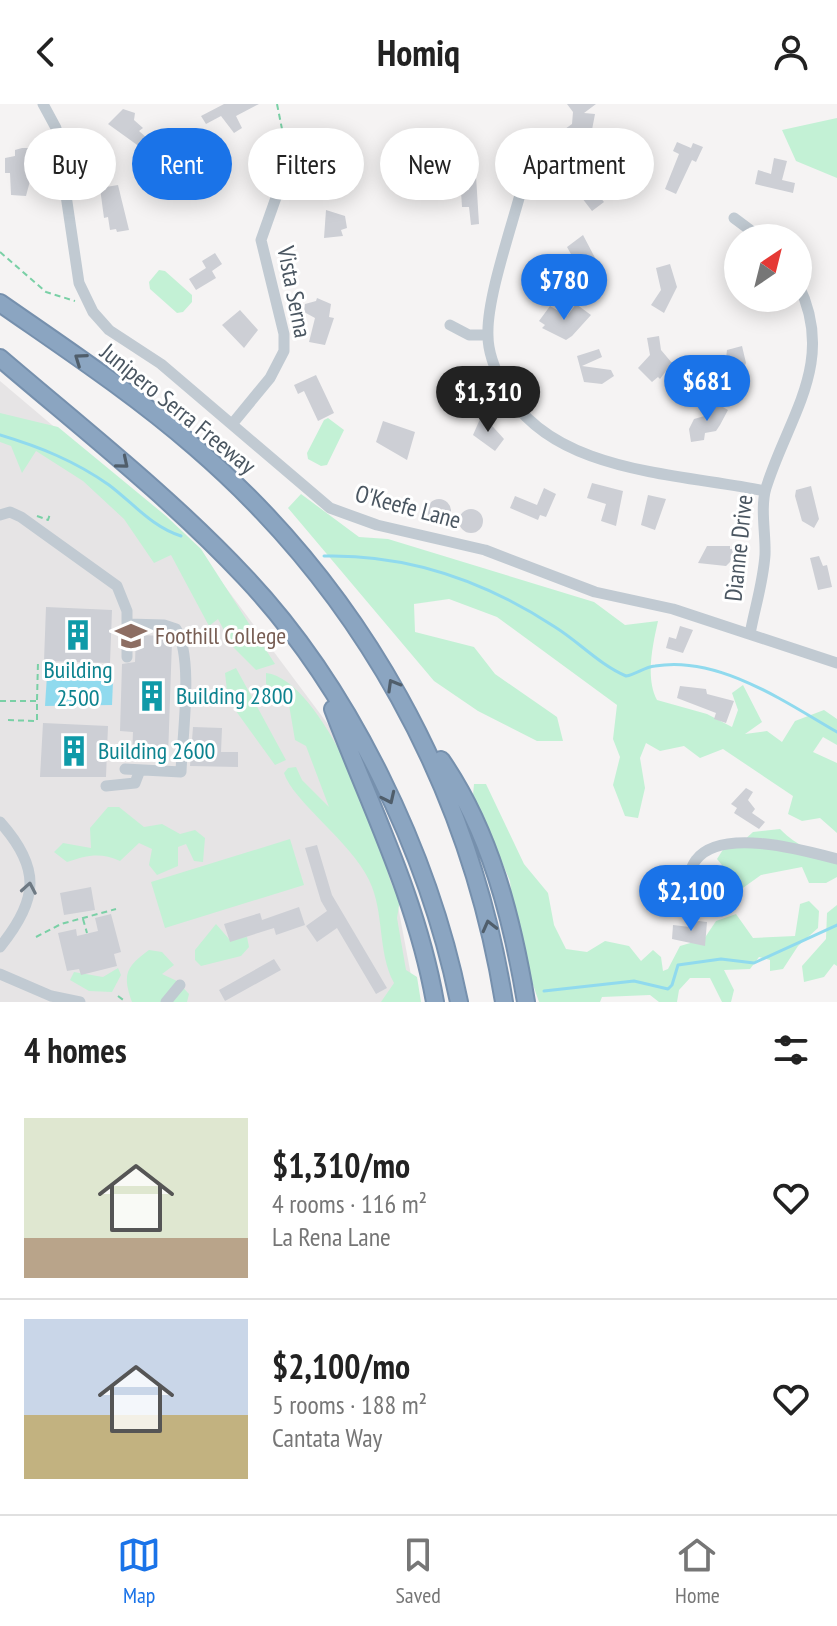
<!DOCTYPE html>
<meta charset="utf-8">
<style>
:root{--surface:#fff;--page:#f6f6f6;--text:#222;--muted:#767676;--line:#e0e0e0;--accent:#1a73e8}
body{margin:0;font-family:"PT Sans Narrow",sans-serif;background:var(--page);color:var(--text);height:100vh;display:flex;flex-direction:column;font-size:30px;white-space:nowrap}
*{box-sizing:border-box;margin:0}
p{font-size:26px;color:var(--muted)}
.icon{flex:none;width:44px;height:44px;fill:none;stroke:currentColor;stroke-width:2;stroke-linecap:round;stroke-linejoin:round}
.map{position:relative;height:898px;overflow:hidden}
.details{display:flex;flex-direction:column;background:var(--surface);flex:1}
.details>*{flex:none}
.hud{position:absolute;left:24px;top:24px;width:790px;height:72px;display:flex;gap:16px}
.needle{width:52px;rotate:35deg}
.tools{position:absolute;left:724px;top:120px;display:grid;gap:16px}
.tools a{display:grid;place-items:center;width:88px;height:88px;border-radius:50%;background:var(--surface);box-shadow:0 4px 20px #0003;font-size:40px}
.price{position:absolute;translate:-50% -68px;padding:0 18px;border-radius:28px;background:var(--accent);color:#fff;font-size:26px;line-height:52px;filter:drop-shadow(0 2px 4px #0008)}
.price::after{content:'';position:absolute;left:50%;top:48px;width:24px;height:18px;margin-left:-12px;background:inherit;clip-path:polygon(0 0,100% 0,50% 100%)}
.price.current{background:#222;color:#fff}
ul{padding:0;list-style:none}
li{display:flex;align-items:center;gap:24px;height:200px;padding:0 24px}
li+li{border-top:2px solid var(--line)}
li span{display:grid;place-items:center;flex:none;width:224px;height:160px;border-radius:0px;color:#555}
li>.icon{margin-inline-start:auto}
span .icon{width:96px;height:96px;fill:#fffc;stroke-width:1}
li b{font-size:34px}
h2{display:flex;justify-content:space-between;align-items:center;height:96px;padding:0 24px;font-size:34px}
.tag{padding:0 28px;border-radius:36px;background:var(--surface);box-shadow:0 4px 20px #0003;font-size:28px;line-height:72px}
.tag.current{background:var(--accent);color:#fff}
header{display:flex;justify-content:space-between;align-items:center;height:104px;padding:0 24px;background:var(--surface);font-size:36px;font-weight:700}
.dock{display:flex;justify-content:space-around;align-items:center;height:112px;border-top:2px solid var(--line);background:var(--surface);font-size:22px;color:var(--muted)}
.dock a{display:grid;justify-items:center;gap:4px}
.dock .current{color:var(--accent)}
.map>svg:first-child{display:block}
.education{fill:#e6e4e5}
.green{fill:#c3f1d5}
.water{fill:#90daee}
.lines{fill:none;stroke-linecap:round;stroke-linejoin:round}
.stream{stroke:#90daee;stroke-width:3}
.building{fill:#cdcfd5}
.highway-casing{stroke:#7690ad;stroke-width:20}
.path{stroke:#7ad0a6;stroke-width:2;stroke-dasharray:6 4;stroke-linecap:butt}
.minor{stroke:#c1cad2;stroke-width:11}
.highway{stroke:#8ba5c1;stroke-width:16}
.oneway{stroke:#505e6b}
.oneway2{stroke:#6e7983}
.labels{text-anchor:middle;stroke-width:6;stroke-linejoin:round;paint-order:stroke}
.street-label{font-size:24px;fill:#4a5661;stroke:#fff}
.education-label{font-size:24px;fill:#785e54;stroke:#fff;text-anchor:start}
.culture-label{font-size:24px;fill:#0d838f;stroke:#fff;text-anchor:start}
</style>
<header><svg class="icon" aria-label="back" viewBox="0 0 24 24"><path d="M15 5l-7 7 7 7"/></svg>Homiq<svg class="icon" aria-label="person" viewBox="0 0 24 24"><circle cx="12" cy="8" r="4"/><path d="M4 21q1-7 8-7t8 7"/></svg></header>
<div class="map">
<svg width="837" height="898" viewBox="0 0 837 898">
<rect width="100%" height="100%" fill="#f5f3f3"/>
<path class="education" d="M0,277L194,441L330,623L383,722L416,898H0Z"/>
<path class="green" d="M837,14V74L796,57L782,26Z
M159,166L165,167L192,191V198L183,208L177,209L150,185L149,178Z
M0,309L58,323L166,412L201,445L275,560L256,566L233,543L218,515L209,522L171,451L154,459L124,415L83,377L36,347L22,369L11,342L0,338Z
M328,314L344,326L327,361L321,362L308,355L307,349L324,316Z
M301,390L359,433L388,435L594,498L625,521L658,517C653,540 645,574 657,596L707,610L732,623L738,606L732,589L743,581L762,618L745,630L767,627L782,638L795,617L824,606L837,615V641L823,633L813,648L837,659V729L820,714L802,717L788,710L793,692L723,645L700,654L684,642L660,647L646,639L640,654L645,684L638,714L625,712L613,681L620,653L613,635L617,601L497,513L449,495L414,500L415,528L474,543L495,570L557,613L563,637H537L478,607L434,577L288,404Z
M236,564L286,656L275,661L228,596L225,569Z
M266,569C316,575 367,700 381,743C388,763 387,777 400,795L397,814L406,866L417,873L421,898H381L394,879C377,847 385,809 369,776C351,738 292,696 284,669L288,664L296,663L302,676L329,703L306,642L295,636L288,595L266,580Z
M474,680H486L524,760L548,789L554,821L566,845L587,848L605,837L629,842L641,857L653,846L661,853L663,867L668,865L680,842L704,835L716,817L736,810L753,834L795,832L800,800L809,797L819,807L818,824L798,842L783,865L770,867V856L759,853L750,865L724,866L734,886L731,898H722L710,874H690L679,886L677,898H659L650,891L602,893L600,898H539L515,829L510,777L473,691Z
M108,703H119L144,723L162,720L180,730L195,726L205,734L203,758L194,757L186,740L178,743V762L157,771L149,761L152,745L139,739L120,757C101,748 87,751 67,758L54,748L63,739L91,744L90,724Z
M780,725C798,743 812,748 837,750V773L826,779H809L802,763L761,771L733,791L725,789L726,766L717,755L724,744L741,739L753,728Z
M290,735L304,781L165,824L151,778Z
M837,801V862L834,860L824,873L804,878L802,862L826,835L827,809Z
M216,820L229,835L247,833L249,843L241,852L201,862L195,856V846Z
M149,846L162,848L174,861L162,870L177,877L189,890L187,898H132C122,870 126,863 149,846Z
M118,864L121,871L112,888L89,887L70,876L74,868L103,873Z"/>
<path class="water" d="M47,571L113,577L112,601L45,602Z"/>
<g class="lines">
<path class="stream" d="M0,331C40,343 75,357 109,381C133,399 152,423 181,432
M324,452C408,450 485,477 555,523C579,538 600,561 626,572C637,570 644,563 655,562C718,551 785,598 837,628
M544,887L634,877L668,885L672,881L678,861L721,855L754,859L837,821"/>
</g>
<path class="building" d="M224,0H259L236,12L242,24L234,29L221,12L206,20L201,12Z
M567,0H596L584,9L595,10L591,31L584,37L582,33L574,36L565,25L572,20L573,8Z
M123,5L135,9L134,16L143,24L139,27L147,34L140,43L108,20Z
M677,38L691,44L693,39L703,43L696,58L692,56L676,90L665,85L679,50L673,47Z
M22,44H31L30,77L26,92L11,91L10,69H5V54L15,52V46Z
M774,54L787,57L782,76L795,79L793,89L755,80L758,66L771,70Z
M573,58H589L596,68L591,72L602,87L599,92L604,98L592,107L572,81L567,82L566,73L573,72Z
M460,72H476L479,120L471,121L469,103H462Z
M118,81L129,126L117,128L116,125L110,126L108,113L104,114L100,84Z
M326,106L345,112L347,124L341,126L343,132L324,134Z
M583,131L603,169L587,178L583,169L592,164L576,159L567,143Z
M215,149L222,160L212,167L216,174L196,186L189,175L206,164L202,157Z
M670,160L677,183L664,209L651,201L661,186L656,164Z
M317,194L331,200L329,213L334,214L325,241L309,238L315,214L304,208L305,200L316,197Z
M576,200L591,211L572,232L566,236L542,224L545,221L539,217L550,202L567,212Z
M240,206L258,226L244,244L222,221Z
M659,232L661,246L672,259L660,275L658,273L652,278L638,264L650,251L647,234Z
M742,242L746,259L738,277L724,271L727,246Z
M599,245L602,253L582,262L611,266L614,272L602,280L584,278L577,252Z
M316,271L334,309L318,317L304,287L298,290L294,281Z
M716,299L728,306L720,321L716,327L705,329L704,336L691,338L689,325L694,315L708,311Z
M485,314L504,335L495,347L473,331L480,315Z
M383,317L415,328L407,356L376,338Z
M592,379L623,387L616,422L601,417L606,400L587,394Z
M811,382L819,415L814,424L802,417L795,392L796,386Z
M544,384L556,390L546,413L540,411L538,416L510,404L515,392L537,401Z
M648,391L666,395L655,426L641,421Z
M427 407a12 12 0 1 1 24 0a12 12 0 1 1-24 0Z
M459 417a12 12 0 1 1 24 0a12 12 0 1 1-24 0Z
M707,442H730V445H736V452L726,462L698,459Z
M819,452L823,462L827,461L832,483L818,486L810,454Z
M46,503L112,506L110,559L44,557Z
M680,522L693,526L683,549L666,544L669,533L676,535Z
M136,531L170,532L172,537L168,653L132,652L133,628L120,627L122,560L135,558Z
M680,582L706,585L707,590L734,597L726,619L714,615L716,609L677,594Z
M43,619L108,622L106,673H40Z
M193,623L222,624L221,648H238V663L190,662Z
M746,684L753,688L748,696L755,705L752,709L765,718L759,725L734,709L737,704L731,700Z
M317,741L332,791L387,884L376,890L337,824L317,838L306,822L327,807L321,797L305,744Z
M91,783L95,806L64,811L60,789Z
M299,803L305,821L276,831L274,824L230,838L224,820L260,809L262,816Z
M111,810L121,848L114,850L117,862L81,871L79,865L67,867L58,829L76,825L77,832L98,827L95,814Z
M699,817L707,818L705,842L672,835L673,821L690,823L691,819Z
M274,855L281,866L225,897L219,886Z"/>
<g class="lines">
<defs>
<path id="highway" d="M0,199C66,245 134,290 195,343C362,487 469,681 504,898
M0,254C83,325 170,393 245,473C350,584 429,750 459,898
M333,605C370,702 417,795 435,898
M441,656C490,727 512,814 526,898"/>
</defs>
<use href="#highway" class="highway-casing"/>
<path class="path" d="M277,0L286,45
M0,148L46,188L75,197
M37,412L48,416L50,410
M37,596L38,558
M0,597H37V617L4,616
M83,815L87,829
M36,833L61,820L116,805
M118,892L126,898"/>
<path class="minor" d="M43,0L56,24L79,179L93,208L109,226L161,260L330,404L377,421L485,446L595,488L673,505L837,559
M525,72C515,114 486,193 488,232C488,250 496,268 504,283C550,370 680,369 765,387
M734,114L761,134
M450,221L469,231H488
M233,319L270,274L284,247V230L261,136L290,54
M0,411L10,408L21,413L117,482L127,507V553
M750,530C755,503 763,479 765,451C766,431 760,404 766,384C788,313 837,258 798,180
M125,665L181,668C182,634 194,553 176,525L164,521L128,520
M106,682L135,679L140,666
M0,718C41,764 39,795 0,843
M686,779C689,772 691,762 696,756C721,723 803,746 837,755
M0,870L51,892L80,898
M166,898L180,881"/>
<use href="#highway" class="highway"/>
</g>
<defs><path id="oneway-chevron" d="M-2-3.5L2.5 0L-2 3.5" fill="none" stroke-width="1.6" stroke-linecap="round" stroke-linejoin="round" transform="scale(2)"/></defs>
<g class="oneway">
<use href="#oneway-chevron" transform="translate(80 255) rotate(-145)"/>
<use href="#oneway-chevron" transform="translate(123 359) rotate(40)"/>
<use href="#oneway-chevron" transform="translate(393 581) rotate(-120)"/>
<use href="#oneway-chevron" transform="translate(389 694) rotate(65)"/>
<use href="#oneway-chevron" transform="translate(489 822) rotate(-104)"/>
</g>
<use class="oneway2" href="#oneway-chevron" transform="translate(29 784) rotate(-80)"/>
<defs>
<symbol id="building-bare" viewBox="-9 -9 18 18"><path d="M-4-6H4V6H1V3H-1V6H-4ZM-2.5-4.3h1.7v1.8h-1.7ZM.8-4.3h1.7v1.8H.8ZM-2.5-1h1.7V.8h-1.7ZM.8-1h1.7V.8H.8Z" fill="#0f9aa8" stroke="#fff" stroke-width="2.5" paint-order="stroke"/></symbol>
<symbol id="university-bare" viewBox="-9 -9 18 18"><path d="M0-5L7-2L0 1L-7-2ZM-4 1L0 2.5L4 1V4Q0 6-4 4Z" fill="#8d6e63" stroke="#fff" stroke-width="2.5" paint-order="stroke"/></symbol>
</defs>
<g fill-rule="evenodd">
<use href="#building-bare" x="56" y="509" width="44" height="44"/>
<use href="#university-bare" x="109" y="510" width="44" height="44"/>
<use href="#building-bare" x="130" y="570" width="44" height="44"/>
<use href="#building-bare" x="52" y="625" width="44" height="44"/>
</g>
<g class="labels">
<g class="street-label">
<text transform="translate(294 188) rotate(79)" y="8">Vista Serna</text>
<text transform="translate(178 305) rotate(39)" y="8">Junipero Serra Freeway</text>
<text transform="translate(408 403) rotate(15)" y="8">O'Keefe Lane</text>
<text transform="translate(739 444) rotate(-84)" y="8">Dianne Drive</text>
</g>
<g class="education-label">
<text x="155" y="540">Foothill College</text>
</g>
<g class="culture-label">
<text x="78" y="574" text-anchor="middle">Building<tspan x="78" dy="28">2500</tspan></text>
<text x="176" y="600">Building 2800</text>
<text x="98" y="655">Building 2600</text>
</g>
</g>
</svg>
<div class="tools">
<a><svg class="needle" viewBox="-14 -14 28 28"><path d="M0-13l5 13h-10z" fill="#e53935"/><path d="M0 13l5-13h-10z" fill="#767676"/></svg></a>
</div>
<b class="price" style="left:564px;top:218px">$780</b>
<b class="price" style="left:707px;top:319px">$681</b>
<b class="price current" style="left:488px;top:330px">$1,310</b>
<b class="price" style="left:691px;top:829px">$2,100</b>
<div class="hud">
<a class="tag">Buy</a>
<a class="tag current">Rent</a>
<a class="tag">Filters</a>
<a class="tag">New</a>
<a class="tag">Apartment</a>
</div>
</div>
<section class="details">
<h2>4 homes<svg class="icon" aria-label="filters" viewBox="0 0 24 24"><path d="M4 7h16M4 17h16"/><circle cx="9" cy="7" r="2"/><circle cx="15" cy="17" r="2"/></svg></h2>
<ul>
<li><span style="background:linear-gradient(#dfe7d0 75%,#b9a48a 0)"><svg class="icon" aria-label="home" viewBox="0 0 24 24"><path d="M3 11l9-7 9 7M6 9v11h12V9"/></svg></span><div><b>$1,310/mo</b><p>4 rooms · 116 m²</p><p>La Rena Lane</p></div><svg class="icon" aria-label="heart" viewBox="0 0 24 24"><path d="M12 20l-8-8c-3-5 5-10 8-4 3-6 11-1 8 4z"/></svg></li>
<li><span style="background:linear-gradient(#c9d6e8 60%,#c2b280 0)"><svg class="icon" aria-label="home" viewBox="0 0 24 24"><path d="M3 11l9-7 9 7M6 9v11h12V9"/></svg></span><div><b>$2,100/mo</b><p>5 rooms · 188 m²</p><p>Cantata Way</p></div><svg class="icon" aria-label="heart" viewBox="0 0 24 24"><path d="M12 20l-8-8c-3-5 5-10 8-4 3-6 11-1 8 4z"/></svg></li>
</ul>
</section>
<nav class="dock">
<a class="current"><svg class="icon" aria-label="map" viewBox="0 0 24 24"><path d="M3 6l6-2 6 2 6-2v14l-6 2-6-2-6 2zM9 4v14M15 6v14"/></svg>Map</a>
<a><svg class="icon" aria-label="saved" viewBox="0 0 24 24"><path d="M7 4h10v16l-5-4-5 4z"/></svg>Saved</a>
<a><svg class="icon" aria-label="home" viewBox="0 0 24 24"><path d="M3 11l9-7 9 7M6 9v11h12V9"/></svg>Home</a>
</nav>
